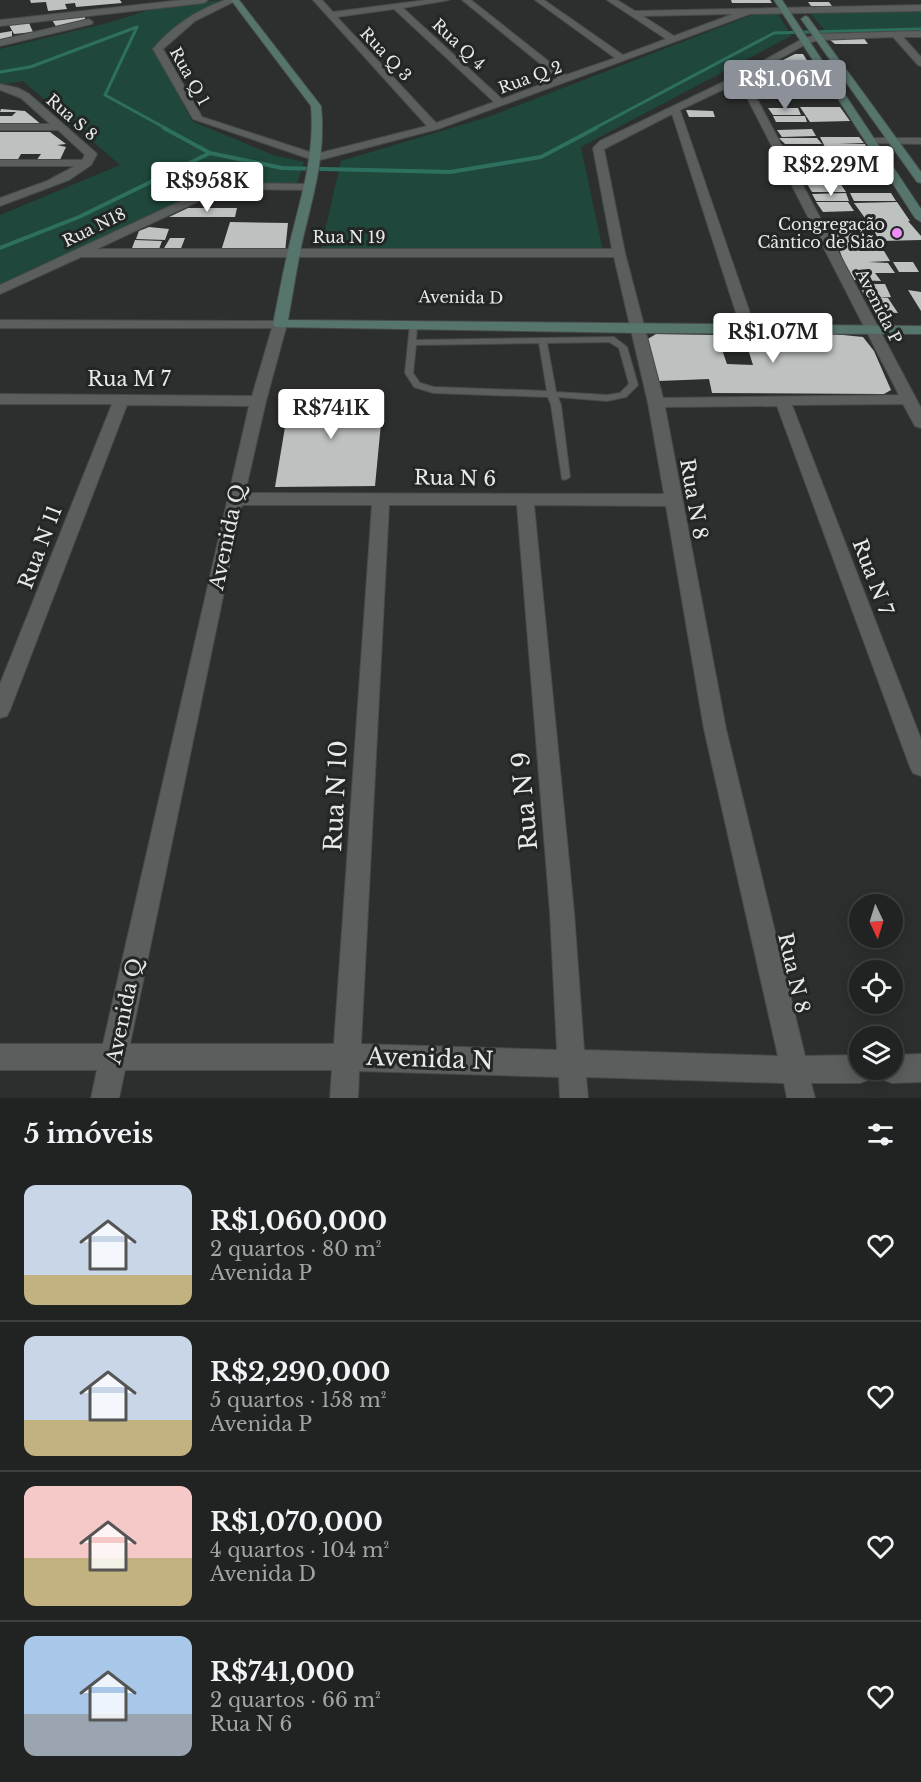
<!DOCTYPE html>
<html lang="pt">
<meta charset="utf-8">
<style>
:root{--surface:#212322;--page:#2d2f2f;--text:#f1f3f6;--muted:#a2a4a5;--line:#3e4040;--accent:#8c9099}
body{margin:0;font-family:"Libre Baskerville",serif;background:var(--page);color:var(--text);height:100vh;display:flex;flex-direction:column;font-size:22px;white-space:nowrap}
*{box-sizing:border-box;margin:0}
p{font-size:20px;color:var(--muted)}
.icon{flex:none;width:33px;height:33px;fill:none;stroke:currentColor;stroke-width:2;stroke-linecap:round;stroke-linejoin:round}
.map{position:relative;height:1098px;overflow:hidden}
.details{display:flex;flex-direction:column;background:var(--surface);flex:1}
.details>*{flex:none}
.needle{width:39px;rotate:176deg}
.fabs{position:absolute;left:849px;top:894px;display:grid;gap:12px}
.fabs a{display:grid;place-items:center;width:54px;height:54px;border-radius:50%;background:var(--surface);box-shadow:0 3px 15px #0003,0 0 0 2px var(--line);font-size:30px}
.price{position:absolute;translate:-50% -51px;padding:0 14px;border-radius:6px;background:#fff;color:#222;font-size:20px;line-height:39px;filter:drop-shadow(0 2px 3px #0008)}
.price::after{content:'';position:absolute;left:50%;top:36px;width:18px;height:14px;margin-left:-9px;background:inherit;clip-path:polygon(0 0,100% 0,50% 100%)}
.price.selected{background:var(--accent);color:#fff}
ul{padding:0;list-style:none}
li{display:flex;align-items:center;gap:18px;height:150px;padding:0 24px}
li+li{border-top:2px solid var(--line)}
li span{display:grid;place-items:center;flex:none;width:168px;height:120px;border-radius:12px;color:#555}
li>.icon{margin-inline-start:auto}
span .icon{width:72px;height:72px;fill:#fffc;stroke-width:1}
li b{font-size:26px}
h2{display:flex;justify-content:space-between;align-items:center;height:72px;padding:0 24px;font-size:26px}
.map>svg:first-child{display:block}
.green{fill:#1f473c}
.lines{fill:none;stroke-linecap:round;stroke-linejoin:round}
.stream-far1{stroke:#2d705f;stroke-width:3}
.stream{stroke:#2d705f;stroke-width:4}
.building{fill:#bdc1bf}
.lane-casing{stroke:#474a49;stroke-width:2}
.street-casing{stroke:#474a49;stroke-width:2}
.secondary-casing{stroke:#474a49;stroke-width:2}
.lane{fill:#5a5e5c;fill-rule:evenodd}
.street{fill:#5a5e5c;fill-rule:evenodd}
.secondary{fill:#56766d;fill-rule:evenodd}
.poi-dot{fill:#ee8cf8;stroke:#222624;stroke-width:2}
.labels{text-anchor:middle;stroke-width:6;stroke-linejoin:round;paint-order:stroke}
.far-street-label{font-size:16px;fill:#e8eaea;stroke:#222624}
.far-poi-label{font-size:16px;fill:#e8eaea;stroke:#222624;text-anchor:end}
.street-label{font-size:20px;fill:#e8eaea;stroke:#222624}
.near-street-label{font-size:24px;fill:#e8eaea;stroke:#222624}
</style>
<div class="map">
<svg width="921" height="1098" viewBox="0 0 921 1098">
<rect width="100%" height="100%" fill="#2c2f2e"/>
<path class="green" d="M223,0L194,16L154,49L192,121L273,155L304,162L295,190L227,185L83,257L0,290V215L120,165L23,81L0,85V49L111,22L158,7Z
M921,9V31L827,33L809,12Z
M757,13H778L791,36L581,147L603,251L320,252L341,161L488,117Z"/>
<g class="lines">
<path class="stream-far1" d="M137,27L105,95L167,129
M0,72L30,67L137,27
M593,129L774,33L921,29"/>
<path class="stream" d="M164,128L210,153L282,168L450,172L541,157L596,128
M0,248L79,217L210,153"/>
</g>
<path class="building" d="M30,0H120L122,3L76,7L75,3L65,4L67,9L48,11L46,2L31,3Z
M731,0H770L772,3H732Z
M808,2H829L832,6H811Z
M85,16V22L57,28L52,20Z
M29,23L33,32L14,34L9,25Z
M12,31V39L0,40V33Z
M863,37L868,44H835L830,40Z
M795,54H803L815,73L803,74H816L819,81H788L786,73H763L761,71Z
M754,82H820L830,95H761Z
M800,107H840L850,121L810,122Z
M768,108H798L801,115H773Z
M1,109L25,111L42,125H0V116H12L16,112H0Z
M686,110L713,111L715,117H689Z
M773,116H805L807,122H776Z
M812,129L816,136L782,137L777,130Z
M0,132H50L66,144L57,145L66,147L59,162L36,161L41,154H21L17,161L0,162Z
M820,137H859L864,143L839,144H865L868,151H827Z
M779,138H817L822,144H785Z
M829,152H868L873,159L832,158Z
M833,160H873L879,167H838Z
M797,168H833L838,178H802Z
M840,176H887L892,184H847Z
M804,179L838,180L846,192H812Z
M846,193L849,201H816L812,194Z
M850,193H891L896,201H854Z
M816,202H848L854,211L823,212Z
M897,202L910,221H908L921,236V240L880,241L873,230L886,229H873L854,203Z
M188,208H237L235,217H169Z
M230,222L288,223L285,252L221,251Z
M149,227L169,229L165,240L136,239L139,231Z
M869,230L875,239L847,241H877L883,250L857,251H884L890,261L868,262L888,263L895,273H875L881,281L854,280L844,263L833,231Z
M170,238H185L180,251L163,250Z
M135,240L162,241L158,252L131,251Z
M893,262H913L919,272H899Z
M859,284H885L891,297L878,298H888L898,313L881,312L870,308Z
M908,290L921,292V311Z
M813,332L863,337L874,351L891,390L884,394L712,393L709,379L659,381L646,340L656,334L717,335L727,364L753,365L743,333Z
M291,391L384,392L375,486L275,487Z"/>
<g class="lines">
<defs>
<path id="lane" d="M410,324H416L417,326L416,340L614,337L627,347L638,385L626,397L607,401L558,397L561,405L570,477L565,480L562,479L551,405L548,397L433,393L414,387L405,373ZM609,342L619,348L629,384L620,393L607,395L556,392L547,343ZM539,343L547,391L434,387L420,383L413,373L416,345Z"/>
<path id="street" d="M182,0H208L204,3L0,26V20Z
M225,0H237L195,21L163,49L202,117L316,154L427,126L313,0H322L333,12L426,0H449L403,8L502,99L558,78L462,0H471L566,75L615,58L535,0H544L623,55L666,39L607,0H617L635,11L921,5V11L750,14L438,129L316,161L193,119L153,49C172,26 197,10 225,0ZM394,9L494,102L436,123L337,17ZM733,14L674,36L643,16Z
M89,19L93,22L92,24L0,46V40Z
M921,31V37H903L921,57V66L918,65L893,37L819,40L808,43L746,78L921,408V428L915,426L903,404L792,405L921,739V776L913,773L910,767L777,406L665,407L726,729L805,1056L860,1055V1070H873L870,1079L860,1083H811L815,1098H787L784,1083L586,1077L588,1098H560L559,1077L359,1071L358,1098H330L332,1070H125L119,1098H91L97,1070H0V1044H103L249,406L127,405L10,710L7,716L0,718V684L112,404H0V394L252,396L272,328H0V320L285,321L287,324L266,401L245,493L664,494L648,403L614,257H81L0,294V285L211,187L230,183L309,184L315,187L309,190L230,189L218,192L97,249H612L593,148L600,141L738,75L802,39L818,34ZM739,82L899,395L663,398L625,253L604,149L672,114L738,319L740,322H750L752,319L680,110ZM242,505H372L334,1044H130ZM389,505H517L550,912L557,1050L361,1044ZM534,505L666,506L704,729L778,1056L584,1050L574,912Z
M0,84L18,88L29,94L95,152L97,154L91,165L69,180L0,206V198L47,181L75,166H0V160H82L85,155L58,130H0V124H50L21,98L0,90Z
M870,138H921V144L866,143L865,141Z
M921,1054V1082L892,1083L882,1079L879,1070H892V1055Z"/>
<path id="secondary" d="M231,0H239L321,106C326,152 314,193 303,238C297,265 293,293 288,320L921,326V334L639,333L275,327L273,324C279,295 284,266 291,238C302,194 315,152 311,106Z
M774,0H782L921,209V222L915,218Z
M805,16L808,17L921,172V183L917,182L801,19Z"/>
</defs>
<use href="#lane" class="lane-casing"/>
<use href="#street" class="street-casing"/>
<use href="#secondary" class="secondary-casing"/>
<use href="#lane" class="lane"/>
<use href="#street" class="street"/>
<use href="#secondary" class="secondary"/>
</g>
<circle class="poi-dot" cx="897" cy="233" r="6"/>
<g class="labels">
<g class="far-street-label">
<text transform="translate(459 44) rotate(43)" y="6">Rua Q 4</text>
<text transform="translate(386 54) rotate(47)" y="6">Rua Q 3</text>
<text transform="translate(190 76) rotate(61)" y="6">Rua Q 1</text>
<text transform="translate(530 77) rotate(-20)" y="6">Rua Q 2</text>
<text transform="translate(72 117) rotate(41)" y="6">Rua S 8</text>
<text transform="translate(94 227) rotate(-26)" y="6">Rua N18</text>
<text x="349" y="243">Rua N 19</text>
<text transform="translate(461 297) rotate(1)" y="6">Avenida D</text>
<text transform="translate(879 306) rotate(63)" y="6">Avenida P</text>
</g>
<g class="far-poi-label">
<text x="885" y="230">Congregação<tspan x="885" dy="18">Cântico de Sião</tspan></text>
</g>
<g class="street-label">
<text x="129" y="386">Rua M 7</text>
<text transform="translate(455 478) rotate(1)" y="7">Rua N 6</text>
<text transform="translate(694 499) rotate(80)" y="7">Rua N 8</text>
<text transform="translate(227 537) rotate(-78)" y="7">Avenida Q</text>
<text transform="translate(40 547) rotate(-69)" y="7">Rua N 11</text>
<text transform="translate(873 577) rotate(69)" y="7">Rua N 7</text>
<text transform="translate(794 973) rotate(77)" y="7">Rua N 8</text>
<text transform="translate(124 1011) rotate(-78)" y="7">Avenida Q</text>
</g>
<g class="near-street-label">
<text transform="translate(336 796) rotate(-87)" y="8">Rua N 10</text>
<text transform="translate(525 801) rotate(-95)" y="8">Rua N 9</text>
<text transform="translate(430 1059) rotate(2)" y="8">Avenida N</text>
</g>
</g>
</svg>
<div class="fabs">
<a><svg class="needle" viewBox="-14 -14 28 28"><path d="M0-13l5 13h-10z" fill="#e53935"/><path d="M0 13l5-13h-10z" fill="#a2a4a5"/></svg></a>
<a><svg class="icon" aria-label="locate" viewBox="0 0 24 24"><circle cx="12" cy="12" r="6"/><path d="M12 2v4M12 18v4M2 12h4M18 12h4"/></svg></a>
<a><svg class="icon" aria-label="layers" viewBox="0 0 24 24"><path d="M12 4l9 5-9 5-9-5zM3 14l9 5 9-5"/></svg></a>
</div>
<b class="price selected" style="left:785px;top:111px">R$1.06M</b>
<b class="price" style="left:831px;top:197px">R$2.29M</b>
<b class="price" style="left:207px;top:213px">R$958K</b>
<b class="price" style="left:773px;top:364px">R$1.07M</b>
<b class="price" style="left:331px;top:440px">R$741K</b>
</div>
<section class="details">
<h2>5 imóveis<svg class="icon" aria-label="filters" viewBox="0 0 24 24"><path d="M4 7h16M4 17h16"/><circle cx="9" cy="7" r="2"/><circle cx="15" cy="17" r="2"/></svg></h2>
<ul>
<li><span style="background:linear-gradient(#c9d6e8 75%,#c2b280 0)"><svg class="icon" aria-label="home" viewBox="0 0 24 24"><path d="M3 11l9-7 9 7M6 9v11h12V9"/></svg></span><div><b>R$1,060,000</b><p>2 quartos · 80 m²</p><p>Avenida P</p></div><svg class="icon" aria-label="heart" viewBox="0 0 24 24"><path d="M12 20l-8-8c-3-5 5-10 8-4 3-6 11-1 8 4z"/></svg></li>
<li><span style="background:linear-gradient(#c9d6e8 70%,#c2b280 0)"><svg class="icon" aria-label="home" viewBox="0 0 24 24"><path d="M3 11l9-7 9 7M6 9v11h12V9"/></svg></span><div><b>R$2,290,000</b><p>5 quartos · 158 m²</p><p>Avenida P</p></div><svg class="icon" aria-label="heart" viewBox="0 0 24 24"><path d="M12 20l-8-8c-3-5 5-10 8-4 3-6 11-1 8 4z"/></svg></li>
<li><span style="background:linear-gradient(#f6c9c9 60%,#c2b280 0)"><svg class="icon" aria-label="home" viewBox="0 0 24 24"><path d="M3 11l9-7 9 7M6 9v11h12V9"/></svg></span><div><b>R$1,070,000</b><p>4 quartos · 104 m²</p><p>Avenida D</p></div><svg class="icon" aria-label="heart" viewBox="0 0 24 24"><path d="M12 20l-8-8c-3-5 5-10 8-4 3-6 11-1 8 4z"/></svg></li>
<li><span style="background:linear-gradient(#a9c7e8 65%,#9aa5b1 0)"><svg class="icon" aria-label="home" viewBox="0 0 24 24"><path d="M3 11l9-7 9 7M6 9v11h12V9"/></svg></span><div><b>R$741,000</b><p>2 quartos · 66 m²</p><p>Rua N 6</p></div><svg class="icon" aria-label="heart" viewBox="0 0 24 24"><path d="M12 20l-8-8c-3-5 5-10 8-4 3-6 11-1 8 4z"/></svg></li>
</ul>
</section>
